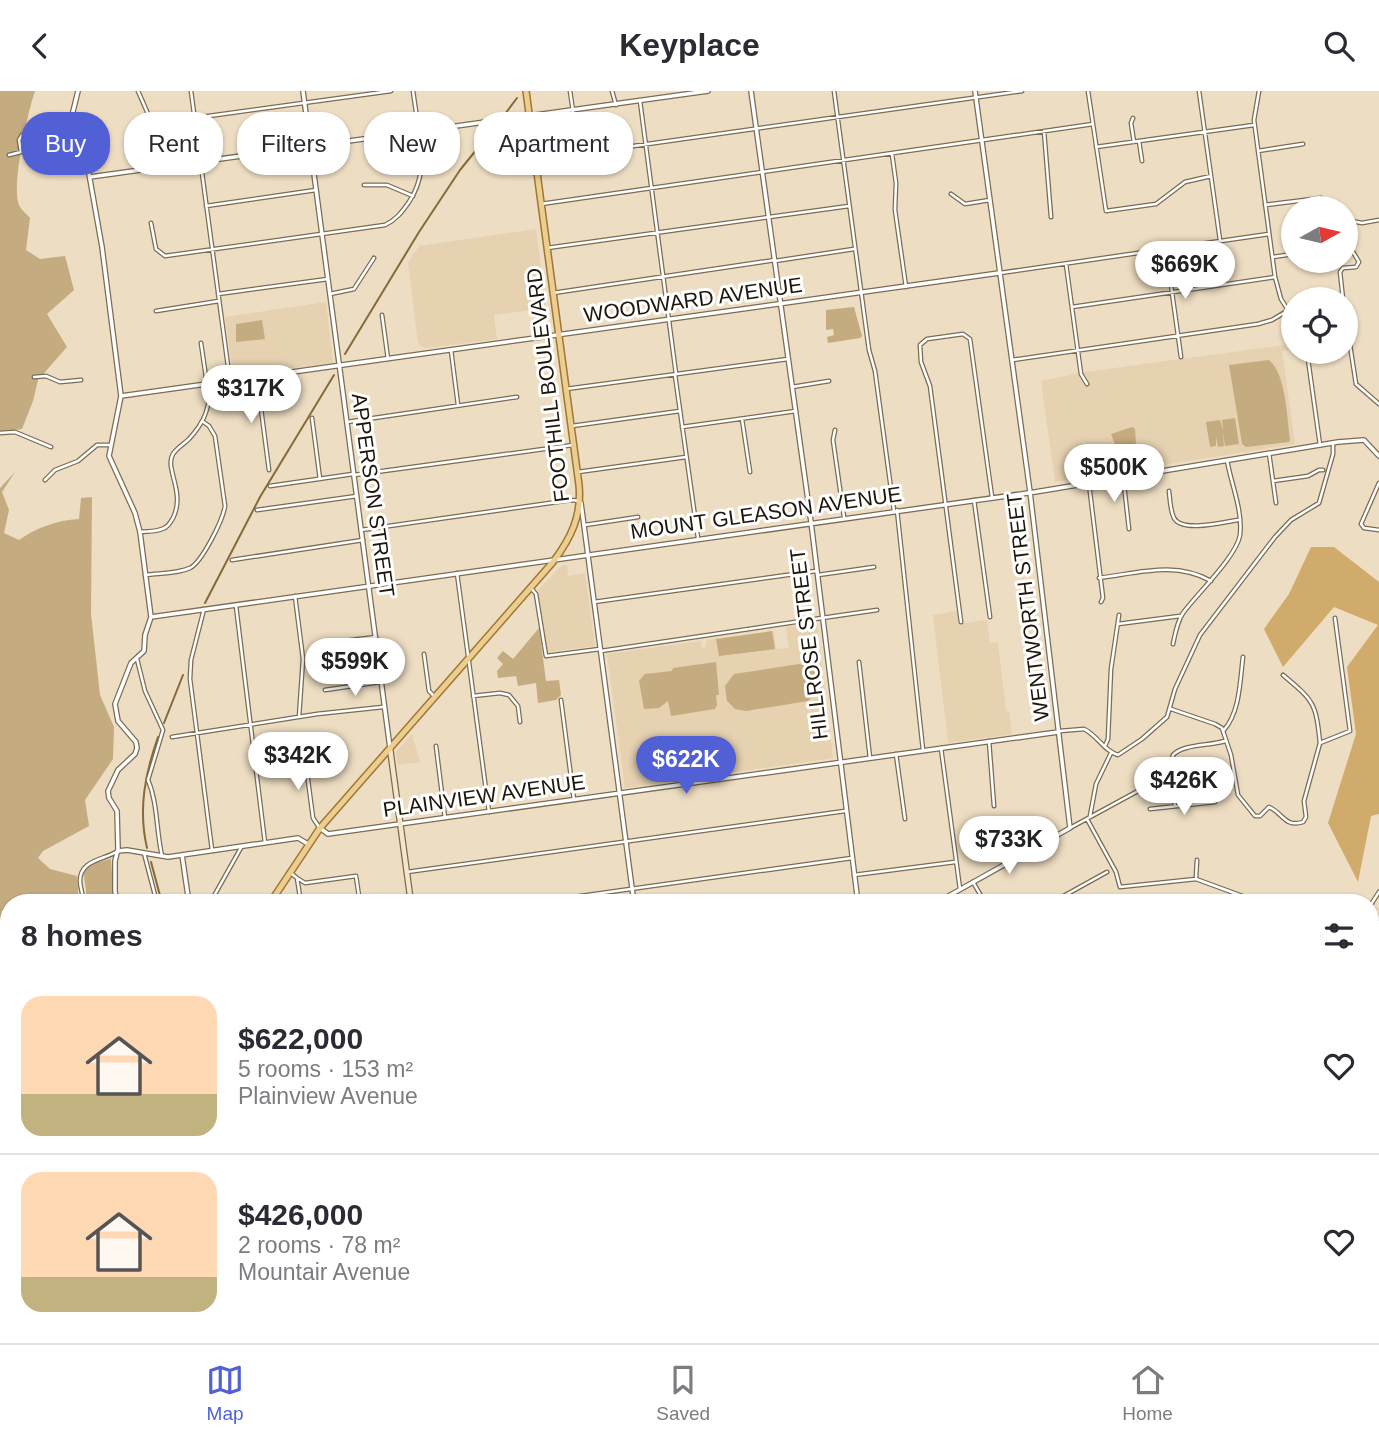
<!DOCTYPE html>
<meta charset="utf-8">
<style>
:root{--surface:#fff;--page:#f7f7f7;--text:#2b2b33;--muted:#7c7c81;--line:#e1e1e2;--accent:#5260d6}
body{margin:0;font-family:Helvetica,sans-serif;background:var(--page);color:var(--text);height:100vh;display:flex;flex-direction:column;font-size:26px;white-space:nowrap}
*{box-sizing:border-box;margin:0}
p{font-size:23px;color:var(--muted)}
.icon{flex:none;width:38px;height:38px;fill:none;stroke:currentColor;stroke-width:2;stroke-linecap:round;stroke-linejoin:round}
.map{position:relative;flex:1;overflow:hidden}
.sheet{position:absolute;left:0px;top:803px;width:1379px;height:450px;display:flex;flex-direction:column;background:var(--surface);border-radius:28px 28px 0 0;box-shadow:0 2px 5px #0004}
.sheet>*{flex:none}
.banner{position:absolute;left:21px;top:21px;width:700px;height:63px;display:flex;gap:14px}
.needle{width:46px;rotate:82deg}
.fabs{position:absolute;left:1281px;top:105px;display:grid;gap:14px}
.fabs a{display:grid;place-items:center;width:77px;height:77px;border-radius:50%;background:var(--surface);box-shadow:0 2px 5px #0004;font-size:35px}
.price{position:absolute;translate:-50% -60px;padding:0 16px;border-radius:24px;background:#fff;color:#222;font-size:23px;line-height:46px;filter:drop-shadow(0 2px 4px #0008)}
.price::after{content:'';position:absolute;left:50%;top:42px;width:21px;height:16px;margin-left:-10px;background:inherit;clip-path:polygon(0 0,100% 0,50% 100%)}
.price.selected{background:var(--accent);color:#fff}
ul{padding:0;list-style:none}
li{display:flex;align-items:center;gap:21px;height:175px;padding:0 21px}
li+li{border-top:2px solid var(--line)}
li span{display:grid;place-items:center;flex:none;width:196px;height:140px;border-radius:21px;color:#555}
li>.icon{margin-inline-start:auto}
span .icon{width:84px;height:84px;fill:#fffc;stroke-width:1}
li b{font-size:30px}
h2{display:flex;justify-content:space-between;align-items:center;height:84px;padding:0 21px;font-size:30px}
.pill{padding:0 24px;border-radius:28px;background:var(--surface);box-shadow:0 2px 5px #0004;font-size:24px;line-height:63px}
.pill.selected{background:var(--accent);color:#fff}
header{display:flex;justify-content:space-between;align-items:center;height:91px;padding:0 21px;background:var(--surface);font-size:32px;font-weight:800}
.menu{display:flex;justify-content:space-around;align-items:center;height:98px;border-top:2px solid var(--line);background:var(--surface);font-size:19px;color:var(--muted)}
.menu a{display:grid;justify-items:center;gap:4px}
.menu .selected{color:var(--accent)}
.map>svg:first-child{display:block}
.built{fill:#e6d1b1}
.green{fill:#c5ab80}
.forest{fill:#d1ab6b}
.lines{fill:none;stroke-linecap:round;stroke-linejoin:round}
.stream{stroke:#856a3a;stroke-width:2}
.minor-casing{stroke:#7a6c54;stroke-width:5}
.tertiary-casing{stroke:#7a6c54;stroke-width:6}
.secondary-casing{stroke:#7a6c54;stroke-width:7}
.primary-casing{stroke:#9c7832;stroke-width:8}
.minor{stroke:#fff;stroke-width:2.5}
.tertiary{stroke:#fff;stroke-width:3.5}
.secondary{stroke:#f6e6c8;stroke-width:4.5}
.primary{stroke:#edcd91;stroke-width:5}
.labels{text-anchor:middle;stroke-width:6;stroke-linejoin:round;paint-order:stroke}
.street-label{font-size:21px;fill:#1c160c;stroke:#fff}
</style>
<header><svg class="icon" aria-label="back" viewBox="0 0 24 24"><path d="M15 5l-7 7 7 7"/></svg>Keyplace<svg class="icon" aria-label="search" viewBox="0 0 24 24"><circle cx="10" cy="10" r="6"/><path d="M15 15l6 6"/></svg></header>
<div class="map">
<svg width="1379" height="1252" viewBox="0 0 1379 1252">
<rect width="100%" height="100%" fill="#edddc2"/>
<path class="built" d="M536,138L546,217L494,224L497,248L426,257L421,255L418,252L408,172L419,155Z
M326,211L333,272L233,284L225,226Z
M1293,253V258L1282,260L1295,353L1055,391L1041,290L1085,281Z
M562,474H567L568,485L585,482L595,555L547,561L538,499Z
M957,520L959,533L987,529L990,552L998,551L1006,620H1009L1012,643L948,652L933,524Z
M817,532L833,667L625,697L607,563L701,550L702,557H705L707,549L774,540L776,558L789,557L786,536Z
M412,643L420,671L398,674L396,661Z"/>
<path class="green" d="M0,0H35C28,20 11,95 19,114C21,119 27,123 30,127L26,159L40,168L65,165L74,199L47,223L67,256L38,289L33,310L22,338L0,341Z
M854,216L862,245L860,247L828,252L827,246L834,244L833,238L826,239V219Z
M262,229L265,248L236,251V233Z
M1269,269C1286,283 1287,327 1290,349L1289,351L1246,356L1242,353L1229,274Z
M1235,327L1239,353L1225,355L1223,341L1224,355L1218,356L1216,346V355L1210,356L1206,331L1220,329L1223,340L1222,329Z
M1132,336L1135,338L1136,354L1118,361L1111,343Z
M15,381L2,401L9,419L4,442L19,449C36,437 57,429 79,428L81,407L92,406L91,523L100,604L114,636L113,668L85,709L89,735L43,760L38,767L50,778L77,785L79,812H9V1065L0,1064V397Z
M539,537L546,590L559,589L561,604L556,609L538,612L536,592L518,595L516,585L498,587L497,580L503,573L497,567L503,560L513,568Z
M772,540L775,558L719,565L716,548Z
M716,571L719,604H716L717,614L715,618L671,625L668,610L659,617L644,618L639,590L645,583L672,580L673,577Z
M799,573L810,576C821,586 819,601 808,610L746,620L735,618L727,610L725,595L734,583Z
M111,768L114,812H86C89,785 70,776 111,768Z"/>
<path class="forest" d="M1311,456H1334L1379,491V723L1371,725L1358,791L1328,732L1356,643L1347,576L1378,534L1334,516L1283,576L1264,538L1289,503Z
M1379,943V1077L1370,1012V944Z
M1370,1147L1379,1158V1252H1215L1221,1244H1370Z
M1136,1244H1198L1200,1252H1135Z"/>
<g class="lines">
<path class="stream" d="M505,23L517,7
M345,263L419,141L460,79L494,37
M205,512L260,406L334,284
M164,632L183,584
M147,757C138,718 145,683 158,646
M151,771L162,812
M1370,1170L1379,1175
M1,1185L9,1168"/>
<defs>
<path id="minor" d="M138,0L152,32L158,77
M191,0L230,290
M413,0L419,41
M570,0L573,20
M612,0L616,14
M834,0L869,259L875,280L894,420
M1088,0L1106,120L1156,113L1185,91L1211,85
M1199,0L1220,149
M1259,0L1254,29L1275,186L1281,208L1293,227
M640,10L676,283
M194,27L391,0
M1133,27L1131,32L1134,51
M1044,40L1051,126
M1139,50L1142,70
M1096,56L1254,34
M1258,60L1303,53
M892,63L896,92L895,119L906,196
M9,64L21,61L19,49L22,44L50,38H68
M535,69L1022,0
M364,94H387L413,105
M951,103L965,113L990,109
M541,113L1093,33
M1265,114L1321,107
M206,115L316,99
M1346,129L1362,132L1379,129
M151,132L156,158L165,165L385,134C396,129 402,121 409,111C424,88 423,68 419,41
M547,157L849,115
M1166,158L1181,266
M1273,166L1293,163
M775,170L854,158
M1066,173L1081,283L1087,293
M1000,182L1269,143
M553,202L775,169
M218,203L328,188
M330,203L354,198L374,167
M1343,208L1340,181L1343,177L1356,176L1359,171L1346,149
M1072,216L1275,186
M1287,219L1293,216
M156,220L219,210
M382,224L388,268
M1346,228L1356,293L1379,313
M201,252L207,293
M451,259L458,314
M1307,261L1320,354
M1012,269L1258,233L1272,229L1287,220
M675,284L698,447
M34,286L46,285L60,291L81,289
M257,287L269,379
M792,296L829,290
M566,298L788,268
M312,327L320,388
M742,328L750,381
M347,331L517,306
M572,335L680,320
M682,336L796,320
M835,339L833,349L844,426
M0,342L15,341L51,356
M1269,362L1276,412
M578,381L686,366
M354,384L573,354
M1123,385L1129,438
M45,389L55,379L78,370L97,354H110
M1273,390L1308,385L1319,379H1323
M1379,392L1361,433L1364,437L1379,439
M1089,393L1103,507L1101,511
M270,395L353,383
M1169,400C1170,408 1170,419 1174,427C1182,442 1224,431 1238,429
M974,409L990,526
M257,419L357,405
M897,419L923,659
M585,434L638,426
M361,439L571,409L580,410
M140,441C147,440 155,441 162,438C168,436 170,432 173,427C186,401 164,377 173,363C177,357 184,353 189,348C204,332 212,315 208,293
M232,469L363,449
M457,482L489,721
M145,484C159,482 177,483 190,477C202,471 223,429 225,415L215,345L209,335L202,330
M818,484L874,476
M1099,487C1139,482 1175,470 1211,490
M531,497L536,503L546,565L600,558
M295,505L303,568L299,626
M594,511L816,480
M236,515L265,752
M204,518L191,569L190,588L212,759
M822,527L877,519
M961,531L930,295L921,271L920,254L927,248L963,243L970,248L992,406
M1118,533L1180,525
M320,553L376,546
M1173,553C1175,543 1177,531 1183,522C1196,504 1237,465 1240,444C1243,419 1231,393 1227,369
M601,560L822,527
M424,563L429,600L434,605
M137,568L145,600L163,639L148,689C158,713 156,739 162,765
M859,571L870,667
M1283,584C1314,610 1316,612 1320,652
M325,599L380,591
M473,605L500,602L509,604L518,615L520,631
M561,609L574,709
M1171,618L1215,633L1222,637L1231,664L1238,704L1255,725H1260L1269,716C1283,722 1285,737 1303,731L1306,726L1304,710L1320,652L1350,640L1335,527
M1224,639C1240,621 1240,590 1243,566
M1060,640L1084,638C1097,644 1104,660 1118,664L1142,648L1167,626L1175,598L1200,544L1275,446L1291,429L1319,412L1333,363V352
M172,646L317,623L383,616
M989,650L994,715
M303,651L313,727L319,736
M436,655L445,727
M1105,655L1108,648L1111,578L1119,524
M941,657L960,798
M896,663L905,728
M1175,715L1170,676L1173,664C1183,653 1209,655 1225,650
M1150,718L1215,711
M1090,725L1096,693L1111,662
M1087,728L1116,781L1120,796L1196,788L1245,806L1295,811L1340,812
M1070,737L1171,682
M144,762L157,812
M407,781L845,720
M292,783L297,787L301,812
M854,784L955,771
M1196,786L1197,769
M297,787L305,792L356,785L360,812
M973,791L985,812
M83,812C84,804 80,798 80,790C80,769 103,769 116,761
M210,812L242,755
M399,812L410,811
M531,812L852,767
M1051,812L1107,781
M1370,815L1379,801
M1370,826L1379,832
M1370,849L1379,841
M1370,914L1379,913
M0,1025L1,1021
M0,1070L9,1071
M0,1108L9,1104
M0,1188H9
M80,1244L81,1252
M691,1244L692,1252
M893,1244L894,1252
M945,1244L946,1252
M957,1244L972,1250L981,1244
M1076,1244L1079,1252
M894,1249L932,1244
M733,1252L800,1244"/>
<path id="tertiary" d="M78,0L66,49L69,57L89,83L102,156L121,305L109,365L135,422L140,441L151,526L145,544L144,560L131,572L115,613L118,630L136,651L137,657L135,663L118,679L108,700L109,707L117,720L118,758L115,770V800L117,812
M303,0L390,657
M751,0L811,431L858,812
M90,86L708,0
M121,305L999,182
M581,412L634,812
M151,526L1035,401L1338,351L1364,349L1379,365
M320,737L328,743L1058,641
M118,760L127,759L168,766L298,747L308,753
M182,764L189,812
M936,812L1070,737L1030,401L975,0
M246,1244L247,1252
M468,1244L469,1252
M97,1252L152,1244"/>
<path id="secondary" d="M390,657L411,812
M118,1244L119,1252"/>
<path id="primary" d="M270,812L320,737L553,471C571,447 582,425 579,394L526,0
M25,1252L28,1244"/>
</defs>
<use href="#minor" class="minor-casing"/>
<use href="#tertiary" class="tertiary-casing"/>
<use href="#secondary" class="secondary-casing"/>
<use href="#primary" class="primary-casing"/>
<use href="#minor" class="minor"/>
<use href="#tertiary" class="tertiary"/>
<use href="#secondary" class="secondary"/>
<use href="#primary" class="primary"/>
</g>
<g class="labels">
<g class="street-label">
<text transform="translate(693 209) rotate(-8)" y="7">WOODWARD AVENUE</text>
<text transform="translate(548 294) rotate(-97)" y="7">FOOTHILL BOULEVARD</text>
<text transform="translate(373 404) rotate(82)" y="7">APPERSON STREET</text>
<text transform="translate(766 422) rotate(-8)" y="7">MOUNT GLEASON AVENUE</text>
<text transform="translate(1028 516) rotate(-97)" y="7">WENTWORTH STREET</text>
<text transform="translate(809 553) rotate(-97)" y="7">HILLROSE STREET</text>
<text transform="translate(484 705) rotate(-8)" y="7">PLAINVIEW AVENUE</text>
</g>
</g>
</svg>
<div class="fabs">
<a><svg class="needle" viewBox="-14 -14 28 28"><path d="M0-13l5 13h-10z" fill="#e53935"/><path d="M0 13l5-13h-10z" fill="#7c7c81"/></svg></a>
<a><svg class="icon" aria-label="locate" viewBox="0 0 24 24"><circle cx="12" cy="12" r="6"/><path d="M12 2v4M12 18v4M2 12h4M18 12h4"/></svg></a>
</div>
<b class="price" style="left:1185px;top:210px">$669K</b>
<b class="price" style="left:251px;top:334px">$317K</b>
<b class="price" style="left:1114px;top:413px">$500K</b>
<b class="price" style="left:355px;top:607px">$599K</b>
<b class="price" style="left:298px;top:701px">$342K</b>
<b class="price selected" style="left:686px;top:705px">$622K</b>
<b class="price" style="left:1184px;top:726px">$426K</b>
<b class="price" style="left:1009px;top:785px">$733K</b>
<div class="banner">
<a class="pill selected">Buy</a>
<a class="pill">Rent</a>
<a class="pill">Filters</a>
<a class="pill">New</a>
<a class="pill">Apartment</a>
</div>
<section class="sheet">
<h2>8 homes<svg class="icon" aria-label="filters" viewBox="0 0 24 24"><path d="M4 7h16M4 17h16"/><circle cx="9" cy="7" r="2"/><circle cx="15" cy="17" r="2"/></svg></h2>
<ul>
<li><span style="background:linear-gradient(#ffd9b3 70%,#c2b280 0)"><svg class="icon" aria-label="home" viewBox="0 0 24 24"><path d="M3 11l9-7 9 7M6 9v11h12V9"/></svg></span><div><b>$622,000</b><p>5 rooms · 153 m²</p><p>Plainview Avenue</p></div><svg class="icon" aria-label="heart" viewBox="0 0 24 24"><path d="M12 20l-8-8c-3-5 5-10 8-4 3-6 11-1 8 4z"/></svg></li>
<li><span style="background:linear-gradient(#ffd9b3 75%,#c2b280 0)"><svg class="icon" aria-label="home" viewBox="0 0 24 24"><path d="M3 11l9-7 9 7M6 9v11h12V9"/></svg></span><div><b>$426,000</b><p>2 rooms · 78 m²</p><p>Mountair Avenue</p></div><svg class="icon" aria-label="heart" viewBox="0 0 24 24"><path d="M12 20l-8-8c-3-5 5-10 8-4 3-6 11-1 8 4z"/></svg></li>
</ul>
</section>
</div>
<nav class="menu">
<a class="selected"><svg class="icon" aria-label="map" viewBox="0 0 24 24"><path d="M3 6l6-2 6 2 6-2v14l-6 2-6-2-6 2zM9 4v14M15 6v14"/></svg>Map</a>
<a><svg class="icon" aria-label="saved" viewBox="0 0 24 24"><path d="M7 4h10v16l-5-4-5 4z"/></svg>Saved</a>
<a><svg class="icon" aria-label="home" viewBox="0 0 24 24"><path d="M3 11l9-7 9 7M6 9v11h12V9"/></svg>Home</a>
</nav>
